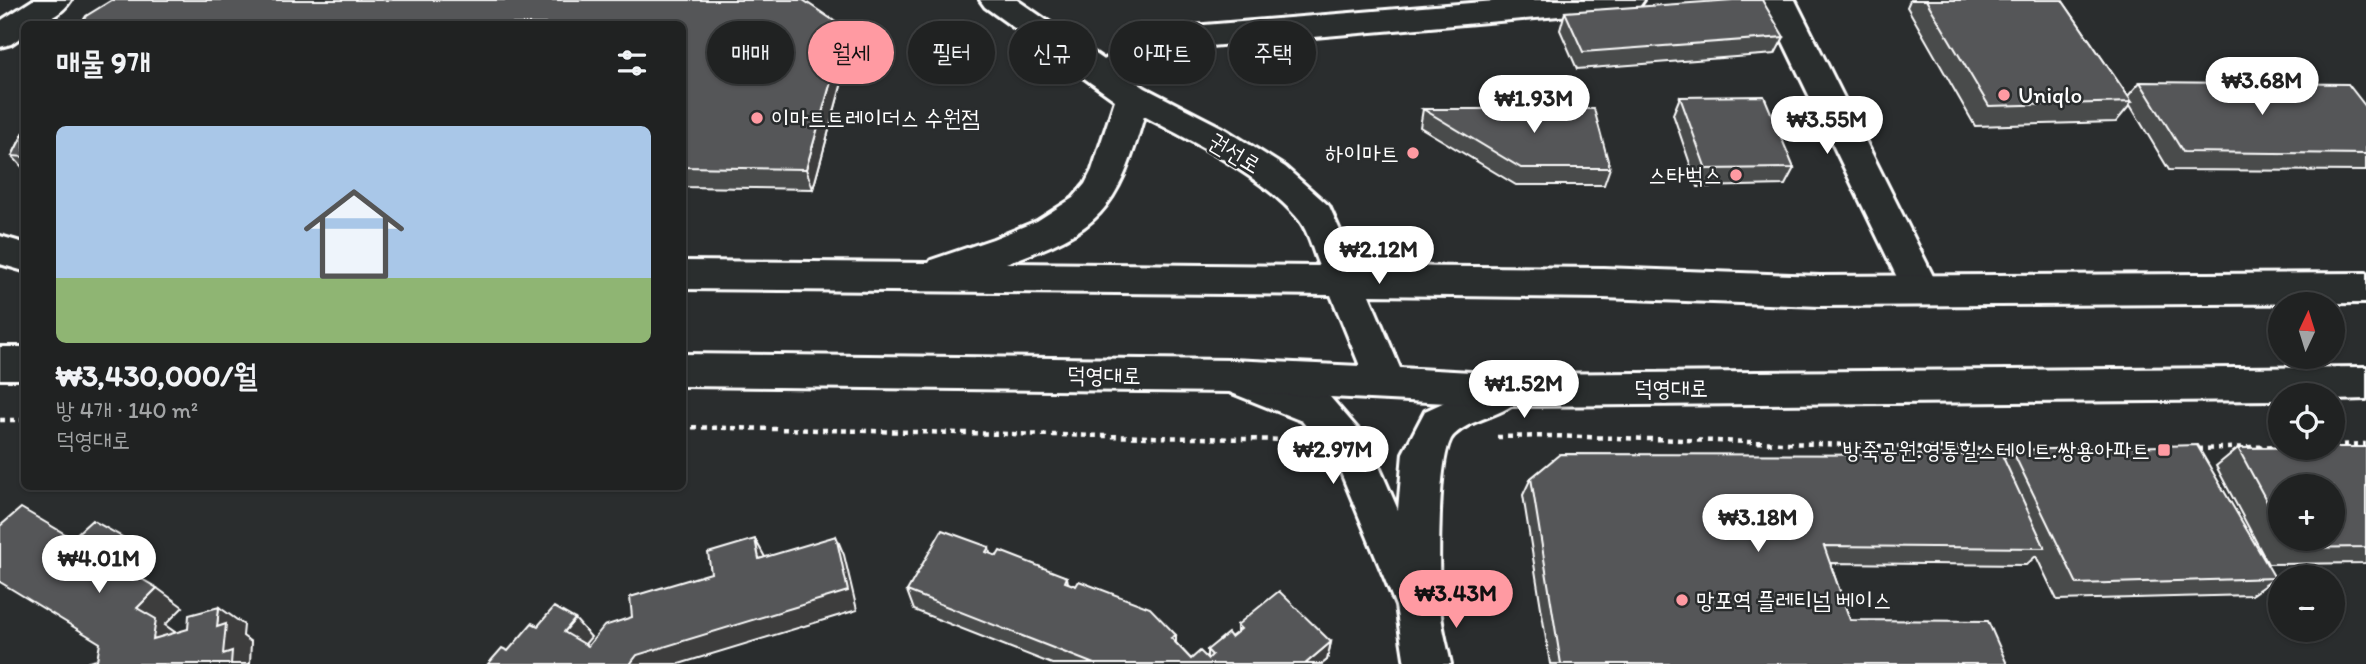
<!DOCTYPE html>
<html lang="ko">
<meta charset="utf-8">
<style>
:root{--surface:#202222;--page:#282a2a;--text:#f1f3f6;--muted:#a2a4a5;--line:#3d3f40;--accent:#ff9aa2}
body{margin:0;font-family:Itim,"Poor Story",sans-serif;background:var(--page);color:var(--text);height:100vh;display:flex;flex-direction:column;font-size:26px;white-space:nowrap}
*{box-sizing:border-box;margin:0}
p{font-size:23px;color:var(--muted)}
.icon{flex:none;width:38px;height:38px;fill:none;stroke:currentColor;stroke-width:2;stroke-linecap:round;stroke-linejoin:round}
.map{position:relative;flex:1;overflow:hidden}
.panel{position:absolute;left:21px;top:21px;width:665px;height:469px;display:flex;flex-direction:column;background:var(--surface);border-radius:10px;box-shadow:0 2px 5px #0004,0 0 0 2px var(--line)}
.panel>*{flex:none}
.guide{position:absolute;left:707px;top:21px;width:665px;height:63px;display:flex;gap:14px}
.needle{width:46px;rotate:4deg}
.controls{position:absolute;left:2268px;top:292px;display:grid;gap:14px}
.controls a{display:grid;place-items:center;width:77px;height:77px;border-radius:50%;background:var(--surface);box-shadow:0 2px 5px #0004,0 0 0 2px var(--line);font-size:35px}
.price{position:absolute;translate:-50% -60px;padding:0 16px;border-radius:24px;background:#fff;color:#222;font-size:23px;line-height:46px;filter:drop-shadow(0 2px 4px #0008)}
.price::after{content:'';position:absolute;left:50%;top:42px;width:21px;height:16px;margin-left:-10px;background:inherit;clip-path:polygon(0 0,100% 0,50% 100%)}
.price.active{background:var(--accent);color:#111}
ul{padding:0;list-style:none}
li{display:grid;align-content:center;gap:14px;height:371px;padding:0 35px}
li+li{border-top:2px solid var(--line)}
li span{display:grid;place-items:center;height:217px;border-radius:10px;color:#555}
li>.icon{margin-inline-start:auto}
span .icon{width:126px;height:126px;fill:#fffc;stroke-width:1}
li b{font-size:30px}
h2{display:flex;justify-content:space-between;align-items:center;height:84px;padding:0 35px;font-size:30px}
.pill{padding:0 24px;border-radius:32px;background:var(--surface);box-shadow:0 2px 5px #0004,0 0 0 2px var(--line);font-size:24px;line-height:63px}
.pill.active{background:var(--accent);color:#111}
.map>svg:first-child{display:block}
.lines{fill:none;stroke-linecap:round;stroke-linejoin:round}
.minor-casing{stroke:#fff;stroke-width:6}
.tertiary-casing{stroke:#fff;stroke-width:6}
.path{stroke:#fff;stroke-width:4.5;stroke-dasharray:5 5;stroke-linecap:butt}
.minor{fill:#2a2d2e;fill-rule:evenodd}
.tertiary{fill:#2a2d2e;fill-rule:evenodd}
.wall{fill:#494b4c;stroke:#fff;stroke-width:2;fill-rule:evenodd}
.shaded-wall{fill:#3c3d3e;stroke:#fff;stroke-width:2}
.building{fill:#555758;stroke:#fff;stroke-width:2}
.poi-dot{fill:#ff9aa2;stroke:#2a2d2e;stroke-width:2.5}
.labels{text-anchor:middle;stroke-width:5;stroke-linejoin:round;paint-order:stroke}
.poi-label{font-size:23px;fill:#fff;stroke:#2a2d2e;text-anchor:start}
.street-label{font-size:23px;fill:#fff;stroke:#2a2d2e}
</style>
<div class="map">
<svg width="2366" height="664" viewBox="0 0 2366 664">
<rect width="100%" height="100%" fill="#2a2d2e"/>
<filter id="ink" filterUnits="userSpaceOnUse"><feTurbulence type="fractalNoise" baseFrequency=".0143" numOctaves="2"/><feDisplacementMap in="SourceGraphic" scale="14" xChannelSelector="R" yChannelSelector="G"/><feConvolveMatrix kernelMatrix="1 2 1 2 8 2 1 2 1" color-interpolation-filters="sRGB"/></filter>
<g filter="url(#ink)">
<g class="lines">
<defs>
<path id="minor" d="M1507,0H1644L1639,7L1628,10L1175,49C1151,62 1119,91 1091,83L1087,75L1091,67L1157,31L1168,28Z
M1763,0H1795L1940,290L1934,300L1921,305L1908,300Z
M1231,360L1330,397L1368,441L1398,510L1403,453L1425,411L1506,374L1520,378L1526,390C1512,417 1475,415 1454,435C1436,451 1439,576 1440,605C1441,625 1447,645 1451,664H1405L1396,606L1337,463L1302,421L1217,387L1211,376L1217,365Z"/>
<path id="tertiary" d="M33,0H71C61,16 42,24 24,24V35L11,44L0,47V21Z
M980,0H1017L1145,88L1223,128L1285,167L1329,206L1356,266L1603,268L1820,276L2366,273V303L1820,306L1603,298L1369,295L1400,368L1506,374L2366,367V399L2333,400V396H2280V400L1506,406L1231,392L682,386V354L1231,360L1360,366L1331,295L682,289V261L929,263L931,260L993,239L1037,221L1073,198L1085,184L1092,170L1115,100L985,7ZM1144,116C1193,142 1265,177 1300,221C1309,233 1313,252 1319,266L1006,263C1099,231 1117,211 1144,116Z
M0,236L24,243V271L0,264Z
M0,347H24V379H0Z"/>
</defs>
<use href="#minor" class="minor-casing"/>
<use href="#tertiary" class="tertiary-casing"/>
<path class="path" d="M0,420H24
M682,427L1290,440
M1497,437L1550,436L2017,450
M2333,445L2366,444
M2197,449L2280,446"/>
<use href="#minor" class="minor"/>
<use href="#tertiary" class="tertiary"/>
</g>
<path class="wall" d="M1910,0H2062L2128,96L2140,82L2366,107V171L2169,170L2130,105L2116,122L1975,126L1907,7Z
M1565,12L1784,37L1775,54L1577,69L1560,30Z
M682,24L851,49L813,189L682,187Z
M1680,97L1794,168L1785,185L1698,187L1673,114Z
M1423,109L1610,168L1604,185H1516L1420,127Z
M24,132V169L12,156Z
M2366,447V563L2268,564L2216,466L2238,448ZM2280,486L2333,539H2280Z
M2012,450L2275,578L2251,595L2057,600L2036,556L2026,565L1830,563L1850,620L2007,664H1550L1523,495L1531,478L2004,459Z
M989,547L990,554L997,556L1067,577L1068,583L1176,635V643L1191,659H1207V650L1231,637L1237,633V625L1331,642L1327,660L1322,664H1052L914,610L907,591Z"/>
<path class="shaded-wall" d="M846,29L851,49L813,189L806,169Z
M836,536L844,555L857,610L679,664H630L637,655Z
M124,538L150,557L130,576L103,556Z
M755,539L766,559H759Z
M157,588L183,607L165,625L182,637L153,639L137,608Z
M219,607L244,625L243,636L251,642L250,664H231L223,654L217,627Z
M575,619L591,637L580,650L564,632Z
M1331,642L1327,660L1322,664H1305Z"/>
<path class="building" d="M112,0H803L846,29L806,169L682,167V24H81L86,16Z
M1733,0H1762L1784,37L1583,52L1565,12Z
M1926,0H2062L2132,102L1989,106Z
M2140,82L2348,84L2366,107V154L2183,152Z
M1764,96L1794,168L1706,169L1680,97Z
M1423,109H1594L1610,168H1521Z
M24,132V157L12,156Z
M2197,445L2275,578L2077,584L2012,450Z
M2333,447H2366V547L2292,548L2288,539H2333V486H2280V526L2238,448Z
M1560,454L2002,455L2045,548L1824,546L1850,620L1988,621L2007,664H1561L1531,478Z
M21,508L72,538L92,520L124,538L103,556L157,588L137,608L156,619L153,639L188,629L189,615L219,607L217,627L226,624L223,654L232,651L231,664H88V662L97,660L100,643L0,582V526Z
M942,530L989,547L986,552L997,556L1000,551L1067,577L1065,582L1076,586L1079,581L1150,608L1176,635L1171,638L1191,659L1200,651L1208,659L1212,655L1207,650L1228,633L1231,637L1241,629L1237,625L1279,591L1331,642L1305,664H1094L907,591Z
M836,536L848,591L637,655L630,664H488L502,648L508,651L532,623L538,626L554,607L575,619L564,632L588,646L604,626L632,617L630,597L711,573L708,553L755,539L759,559Z"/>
</g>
<g class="poi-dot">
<circle cx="2004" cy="95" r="7"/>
<circle cx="757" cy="118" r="7"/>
<circle cx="1413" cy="153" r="7"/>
<circle cx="1736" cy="175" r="7"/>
<rect x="2157" y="443" width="14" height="14" rx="3.5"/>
<circle cx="1682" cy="600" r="7"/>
</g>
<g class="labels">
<g class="poi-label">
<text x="2018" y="103">Uniqlo</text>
<text x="771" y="126">이마트트레이더스 수원점</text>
<text x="1399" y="161" text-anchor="end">하이마트</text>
<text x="1722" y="183" text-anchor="end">스타벅스</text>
<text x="2150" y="458" text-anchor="end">방죽공원.영통힐스테이트.쌍용아파트</text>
<text x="1696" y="608">망포역 플레티넘 베이스</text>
</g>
<g class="street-label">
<text transform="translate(1235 153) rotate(31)" y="8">권선로</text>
<text transform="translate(1104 375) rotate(1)" y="8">덕영대로</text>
<text x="1671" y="396">덕영대로</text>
</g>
</g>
</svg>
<div class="controls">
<a><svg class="needle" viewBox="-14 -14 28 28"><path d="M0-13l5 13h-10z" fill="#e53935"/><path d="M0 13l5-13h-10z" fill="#a2a4a5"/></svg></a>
<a><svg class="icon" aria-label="locate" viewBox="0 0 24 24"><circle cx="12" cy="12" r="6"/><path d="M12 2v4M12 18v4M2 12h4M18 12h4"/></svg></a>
<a>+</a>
<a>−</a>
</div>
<b class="price" style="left:2262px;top:117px">₩3.68M</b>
<b class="price" style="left:1534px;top:135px">₩1.93M</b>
<b class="price" style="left:1827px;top:156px">₩3.55M</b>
<b class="price" style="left:1379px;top:286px">₩2.12M</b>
<b class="price" style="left:1524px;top:420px">₩1.52M</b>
<b class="price" style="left:1333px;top:486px">₩2.97M</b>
<b class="price" style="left:1758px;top:554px">₩3.18M</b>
<b class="price" style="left:99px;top:595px">₩4.01M</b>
<b class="price active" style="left:1456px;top:630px">₩3.43M</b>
<div class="guide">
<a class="pill">매매</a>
<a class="pill active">월세</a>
<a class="pill">필터</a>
<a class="pill">신규</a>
<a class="pill">아파트</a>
<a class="pill">주택</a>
</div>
<section class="panel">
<h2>매물 9개<svg class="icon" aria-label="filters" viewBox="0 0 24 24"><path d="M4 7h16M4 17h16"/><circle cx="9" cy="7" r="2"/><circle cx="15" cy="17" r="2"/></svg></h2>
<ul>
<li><span style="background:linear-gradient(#a9c7e8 70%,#8fb573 0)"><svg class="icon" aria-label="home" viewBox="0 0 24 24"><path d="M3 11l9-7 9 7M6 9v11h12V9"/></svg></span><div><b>₩3,430,000/월</b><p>방 4개 · 140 m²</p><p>덕영대로</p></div></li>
</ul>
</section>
</div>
